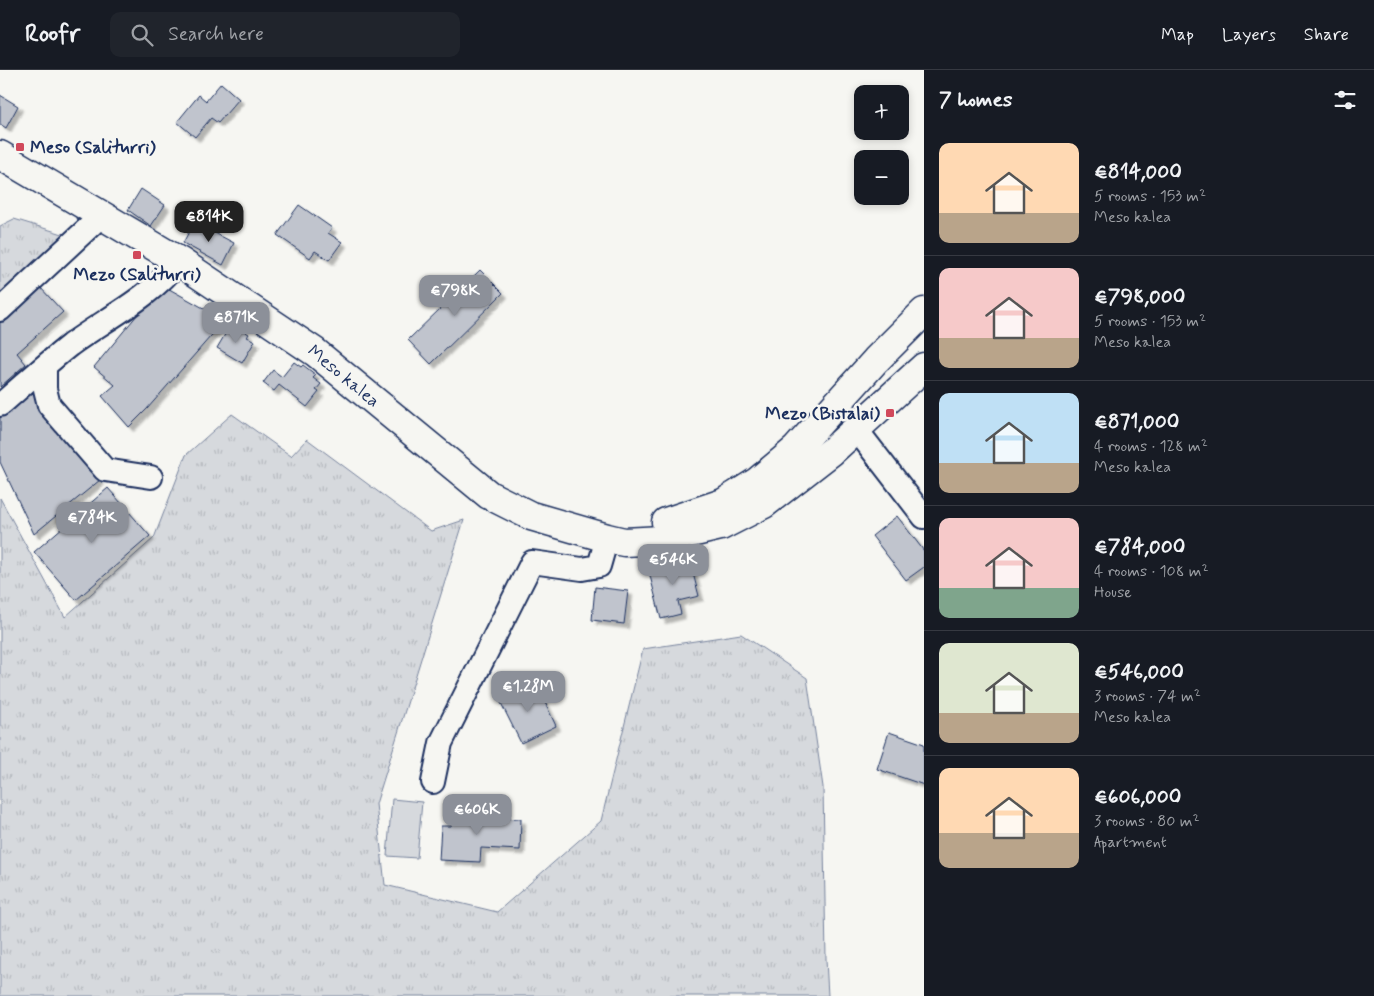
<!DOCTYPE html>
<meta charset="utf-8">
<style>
:root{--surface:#171b24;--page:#20242c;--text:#f1f3f6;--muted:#9ea1a6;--line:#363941;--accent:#8c9099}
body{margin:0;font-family:Mynerve,sans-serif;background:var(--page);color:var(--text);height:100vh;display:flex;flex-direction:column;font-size:19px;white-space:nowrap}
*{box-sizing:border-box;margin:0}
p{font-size:16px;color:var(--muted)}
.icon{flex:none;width:28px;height:28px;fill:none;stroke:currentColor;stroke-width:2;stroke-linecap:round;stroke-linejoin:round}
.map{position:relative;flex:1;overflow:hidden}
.drawer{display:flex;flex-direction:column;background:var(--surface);width:450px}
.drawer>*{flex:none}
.controls{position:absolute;left:854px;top:15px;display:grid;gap:10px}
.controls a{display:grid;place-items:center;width:55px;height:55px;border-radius:10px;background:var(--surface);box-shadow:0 2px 8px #0003;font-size:25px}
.price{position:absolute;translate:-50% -42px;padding:0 11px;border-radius:10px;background:var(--accent);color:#fff;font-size:16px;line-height:32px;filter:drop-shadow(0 1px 2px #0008)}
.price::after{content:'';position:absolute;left:50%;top:30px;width:15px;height:11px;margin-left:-8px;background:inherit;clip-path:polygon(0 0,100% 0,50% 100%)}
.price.current{background:#222;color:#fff}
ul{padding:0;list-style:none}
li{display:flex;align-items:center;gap:15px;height:125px;padding:0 15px}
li+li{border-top:1px solid var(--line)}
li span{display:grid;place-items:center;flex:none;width:140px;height:100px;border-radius:10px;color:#555}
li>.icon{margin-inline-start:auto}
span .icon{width:60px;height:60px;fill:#fffc;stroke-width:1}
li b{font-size:21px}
h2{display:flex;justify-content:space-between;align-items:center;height:60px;padding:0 15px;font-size:21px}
header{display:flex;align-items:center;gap:30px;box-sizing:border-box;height:70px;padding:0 25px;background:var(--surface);border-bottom:1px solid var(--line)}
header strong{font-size:24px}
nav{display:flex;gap:28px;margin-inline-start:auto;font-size:18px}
.search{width:350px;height:45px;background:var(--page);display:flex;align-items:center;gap:12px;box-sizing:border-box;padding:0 18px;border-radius:10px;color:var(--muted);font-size:19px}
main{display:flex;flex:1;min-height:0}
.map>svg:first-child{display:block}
.grass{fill:url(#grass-tufts);stroke:#78849e}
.park{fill:#d6d9dd;stroke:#78849e}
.building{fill:#c0c4cd;stroke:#1b2f5e;filter:url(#shadow)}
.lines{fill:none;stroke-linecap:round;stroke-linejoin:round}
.minor-casing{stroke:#1b2f5e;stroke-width:26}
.major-casing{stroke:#1b2f5e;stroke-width:31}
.minor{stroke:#f6f6f2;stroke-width:22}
.major{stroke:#f6f6f2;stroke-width:28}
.poi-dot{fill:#d1495b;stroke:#f6f6f2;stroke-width:2}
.labels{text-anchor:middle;stroke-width:5;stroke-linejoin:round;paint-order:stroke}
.poi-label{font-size:18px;font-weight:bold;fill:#1b2f5e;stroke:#f6f6f2;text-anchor:start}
.street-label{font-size:18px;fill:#1b2f5e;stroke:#f6f6f2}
</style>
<header>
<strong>Roofr</strong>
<div class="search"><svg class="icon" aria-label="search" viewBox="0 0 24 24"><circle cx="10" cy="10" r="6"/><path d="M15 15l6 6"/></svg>Search here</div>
<nav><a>Map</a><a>Layers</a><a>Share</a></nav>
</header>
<main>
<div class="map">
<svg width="924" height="926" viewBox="0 0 924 926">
<defs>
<pattern id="grass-tufts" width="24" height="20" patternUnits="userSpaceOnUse" patternTransform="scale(1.25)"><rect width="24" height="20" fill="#d6d9dd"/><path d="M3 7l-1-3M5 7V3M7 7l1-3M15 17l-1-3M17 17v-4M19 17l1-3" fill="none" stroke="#b7bbc0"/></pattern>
<filter id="shadow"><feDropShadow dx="4.5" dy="4.5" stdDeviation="1" flood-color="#0004"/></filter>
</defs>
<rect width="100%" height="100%" fill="#f6f6f2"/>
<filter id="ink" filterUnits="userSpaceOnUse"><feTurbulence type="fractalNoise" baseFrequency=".02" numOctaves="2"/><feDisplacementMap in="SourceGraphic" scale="10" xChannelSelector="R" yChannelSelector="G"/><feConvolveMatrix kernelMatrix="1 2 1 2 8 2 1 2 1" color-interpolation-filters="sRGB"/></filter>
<g filter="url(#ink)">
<path class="grass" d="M14,149L66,165L0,231V156Z
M232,344L291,386L307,369L431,461L464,450L376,734L385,815L497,842L601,751L643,579L741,564L807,608L823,717L826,889L828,926H0V428L65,547L154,468L186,385Z"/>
<path class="park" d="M392,729L422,732L417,788L387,786Z"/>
<path class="building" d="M221,13L239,29L218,53L211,48L195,67L177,52L199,25L206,31Z
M0,25L18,36L6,58L0,54Z
M141,119L165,135L151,156L128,140Z
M299,135L332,158L328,163L342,172L329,190L315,181L310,188L277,165Z
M194,152L234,173L223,195L183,173Z
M480,200L503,223L431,294L408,270Z
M162,215L225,250L147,339L129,357L102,326L115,315L94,297Z
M40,217L63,242L17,283L26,294L0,317V252Z
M230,256L237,261L239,258L249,264L247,267L255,271L242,293L217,278Z
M294,292L301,297L303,295L316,305L313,308L321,314L316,320L319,322L307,337L279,315L274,321L263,313L273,300L282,307Z
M28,316L100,410L34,464L0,392V339Z
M108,418L150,466L76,530L34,482Z
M897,446L924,481V497L906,510L872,466Z
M689,488L699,526L678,531L681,544L661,549L648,498Z
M595,517L628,521L624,554L592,550Z
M536,613L556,656L521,673L500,631Z
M889,662L924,674V715L877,699Z
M452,740L480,742L479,747L521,749L520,780L481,778L480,792L439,790L441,756H451Z"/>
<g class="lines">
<defs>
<path id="minor" d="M0,240L101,146
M45,296V319L49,335L105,400L151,407
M0,335C23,315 46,294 70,275C107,248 150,228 179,191
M856,359L924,447
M433,712L441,673L532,492L582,499L599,496L607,468"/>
<g id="major">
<path id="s1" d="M0,85L179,191L315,282L489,425L531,446L607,468L624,472L662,470L721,456L764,434L831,382L924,297"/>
<path d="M666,452L723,433L758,411L795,380L876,290L924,242"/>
</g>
</defs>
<use href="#minor" class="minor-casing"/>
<use href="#major" class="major-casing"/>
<use href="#minor" class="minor"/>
<use href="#major" class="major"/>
</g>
</g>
<g class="poi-dot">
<rect x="15" y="72" width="10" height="10" rx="2.5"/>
<rect x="132" y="180" width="10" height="10" rx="2.5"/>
<rect x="885" y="338" width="10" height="10" rx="2.5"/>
</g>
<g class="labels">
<g class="poi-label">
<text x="30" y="83">Meso (Saliturri)</text>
<text x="137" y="210" text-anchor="middle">Mezo (Saliturri)</text>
<text x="880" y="349" text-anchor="end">Mezo (Bistalai)</text>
</g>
<g class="street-label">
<text dy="6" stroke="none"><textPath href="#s1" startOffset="409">Meso kalea</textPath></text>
</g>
</g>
</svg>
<div class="controls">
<a>+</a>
<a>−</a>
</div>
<b class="price current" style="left:209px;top:173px">€814K</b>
<b class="price" style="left:455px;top:247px">€798K</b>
<b class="price" style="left:236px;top:274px">€871K</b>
<b class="price" style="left:92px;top:474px">€784K</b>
<b class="price" style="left:673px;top:516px">€546K</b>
<b class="price" style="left:528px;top:643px">€1.28M</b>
<b class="price" style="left:477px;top:766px">€606K</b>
</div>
<section class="drawer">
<h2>7 homes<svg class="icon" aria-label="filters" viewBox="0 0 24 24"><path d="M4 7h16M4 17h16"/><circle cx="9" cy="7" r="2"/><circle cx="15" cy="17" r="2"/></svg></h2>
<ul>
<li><span style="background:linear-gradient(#ffd9b3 70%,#b9a48a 0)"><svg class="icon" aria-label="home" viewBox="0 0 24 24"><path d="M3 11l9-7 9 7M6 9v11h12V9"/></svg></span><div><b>€814,000</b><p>5 rooms · 153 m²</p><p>Meso kalea</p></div></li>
<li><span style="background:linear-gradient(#f6c9c9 70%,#b9a48a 0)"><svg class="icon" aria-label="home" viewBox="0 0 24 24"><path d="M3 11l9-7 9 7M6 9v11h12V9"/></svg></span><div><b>€798,000</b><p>5 rooms · 153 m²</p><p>Meso kalea</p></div></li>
<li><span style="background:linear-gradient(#bfe0f5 70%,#b9a48a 0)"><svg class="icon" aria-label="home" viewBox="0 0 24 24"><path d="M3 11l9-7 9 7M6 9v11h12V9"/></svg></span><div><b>€871,000</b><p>4 rooms · 128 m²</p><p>Meso kalea</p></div></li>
<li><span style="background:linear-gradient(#f6c9c9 70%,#7fa58c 0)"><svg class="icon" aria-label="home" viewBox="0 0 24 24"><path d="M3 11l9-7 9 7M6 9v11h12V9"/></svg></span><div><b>€784,000</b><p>4 rooms · 108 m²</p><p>House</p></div></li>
<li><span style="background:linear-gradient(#dfe7d0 70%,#b9a48a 0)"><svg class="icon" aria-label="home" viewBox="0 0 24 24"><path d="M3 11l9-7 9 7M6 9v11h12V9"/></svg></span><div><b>€546,000</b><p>3 rooms · 74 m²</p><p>Meso kalea</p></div></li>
<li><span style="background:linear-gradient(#ffd9b3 65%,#b9a48a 0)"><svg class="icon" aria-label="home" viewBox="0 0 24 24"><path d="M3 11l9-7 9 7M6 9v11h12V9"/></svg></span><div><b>€606,000</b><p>3 rooms · 80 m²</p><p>Apartment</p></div></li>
</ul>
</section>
</main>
